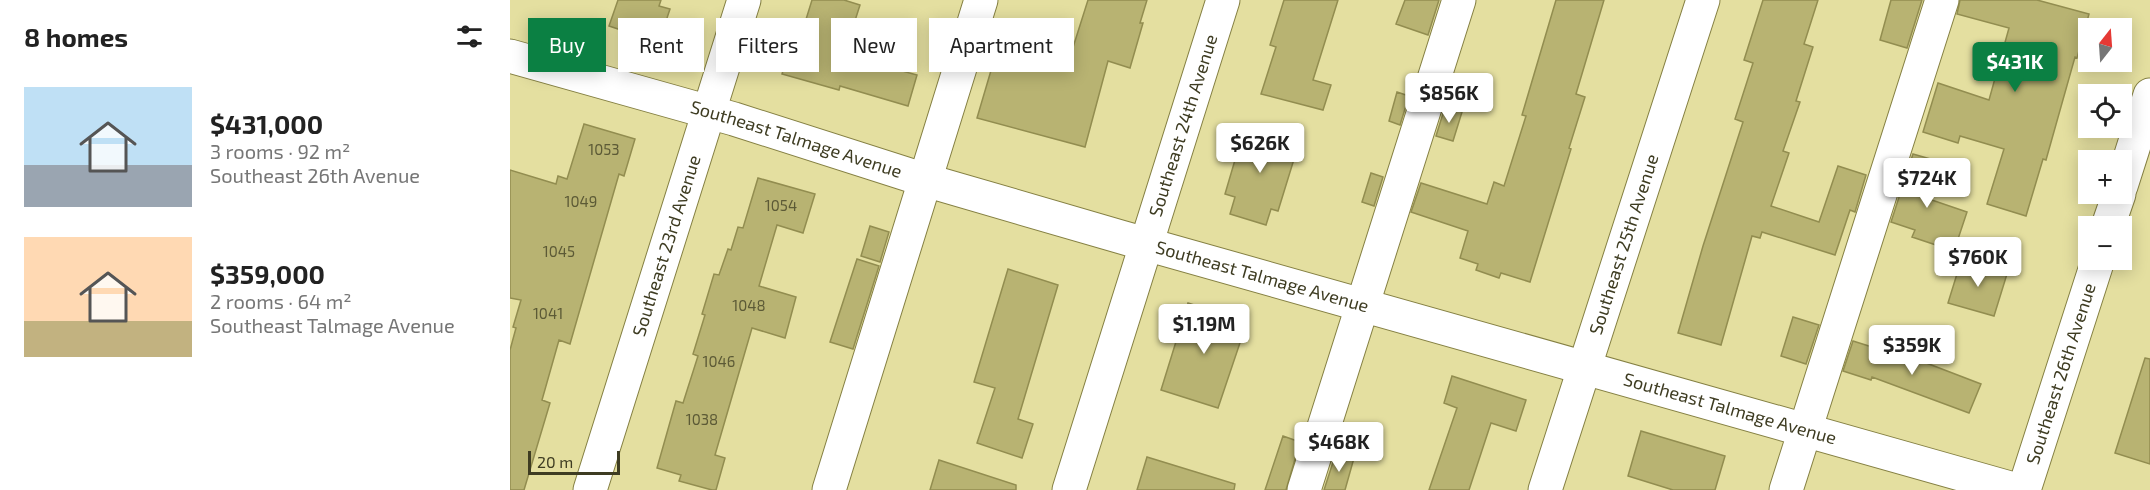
<!DOCTYPE html>
<meta charset="utf-8">
<style>
:root{--surface:#fff;--page:#f6f6f6;--text:#222;--muted:#767676;--accent:#0b8043}
body{margin:0;font-family:"Exo 2",sans-serif;background:var(--page);color:var(--text);height:100vh;display:flex;flex-direction:column;font-size:22px;white-space:nowrap}
*{box-sizing:border-box;margin:0}
p{font-size:20px;color:var(--muted)}
.icon{flex:none;width:33px;height:33px;fill:none;stroke:currentColor;stroke-width:2;stroke-linecap:round;stroke-linejoin:round}
.map{position:relative;flex:1;overflow:hidden}
.sheet{display:flex;flex-direction:column;background:var(--surface);width:510px}
.sheet>*{flex:none}
.top-card{position:absolute;left:18px;top:18px;width:570px;height:54px;display:flex;gap:12px}
.needle{width:39px;rotate:17deg}
.controls{position:absolute;left:1568px;top:18px;display:grid;gap:12px}
.controls a{display:grid;place-items:center;width:54px;height:54px;border-radius:0px;background:var(--surface);box-shadow:0 3px 15px #0003;font-size:30px}
.scale{position:absolute;left:18px;bottom:15px;width:92px;box-sizing:border-box;padding-left:6px;border:3px solid #3e3c22;border-top:0;font-size:16px;line-height:21px;white-space:nowrap;color:#3e3c22;-webkit-text-stroke:4px #e4dfa0;paint-order:stroke}
.price{position:absolute;translate:-50% -51px;padding:0 14px;border-radius:6px;background:#fff;color:#222;font-size:20px;line-height:39px;filter:drop-shadow(0 2px 3px #0008)}
.price::after{content:'';position:absolute;left:50%;top:36px;width:18px;height:14px;margin-left:-9px;background:inherit;clip-path:polygon(0 0,100% 0,50% 100%)}
.price.current{background:var(--accent);color:#fff}
ul{padding:0;list-style:none}
li{display:flex;align-items:center;gap:18px;height:150px;padding:0 24px}
li span{display:grid;place-items:center;flex:none;width:168px;height:120px;border-radius:0px;color:#555}
li>.icon{margin-inline-start:auto}
span .icon{width:72px;height:72px;fill:#fffc;stroke-width:1}
li b{font-size:26px}
h2{display:flex;justify-content:space-between;align-items:center;height:72px;padding:0 24px;font-size:26px}
.tag{padding:0 21px;border-radius:0px;background:var(--surface);box-shadow:0 3px 15px #0003;font-size:21px;line-height:54px}
.tag.current{background:var(--accent);color:#fff}
main{display:flex;flex:1;min-height:0}
.map>svg:first-child{display:block}
.building{fill:#b8b372;stroke:#928d50;stroke-width:1.5}
.lines{fill:none;stroke-linecap:round;stroke-linejoin:round}
.minor-casing{stroke:#858043;stroke-width:35}
.minor{stroke:#fff;stroke-width:33}
.labels{text-anchor:middle;stroke-width:4.5;stroke-linejoin:round;paint-order:stroke}
.number-label{font-size:15px;fill:#5c5a36}
.street-label{font-size:18px;fill:#3e3c22;stroke:#e4dfa0}
</style>
<main>
<section class="sheet">
<h2>8 homes<svg class="icon" aria-label="filters" viewBox="0 0 24 24"><path d="M4 7h16M4 17h16"/><circle cx="9" cy="7" r="2"/><circle cx="15" cy="17" r="2"/></svg></h2>
<ul>
<li><span style="background:linear-gradient(#bfe0f5 65%,#9aa5b1 0)"><svg class="icon" aria-label="home" viewBox="0 0 24 24"><path d="M3 11l9-7 9 7M6 9v11h12V9"/></svg></span><div><b>$431,000</b><p>3 rooms · 92 m²</p><p>Southeast 26th Avenue</p></div></li>
<li><span style="background:linear-gradient(#ffd9b3 70%,#c2b280 0)"><svg class="icon" aria-label="home" viewBox="0 0 24 24"><path d="M3 11l9-7 9 7M6 9v11h12V9"/></svg></span><div><b>$359,000</b><p>2 rooms · 64 m²</p><p>Southeast Talmage Avenue</p></div></li>
</ul>
</section>
<div class="map">
<svg width="1640" height="490" viewBox="0 0 1640 490">
<rect width="100%" height="100%" fill="#e4dfa0"/>
<path class="building" d="M108,0H151L149,6L160,9L150,39L140,35L138,39L99,26Z
M302,0H334L350,5L334,55L407,75L398,106L330,86L329,90L272,74L282,40L289,42Z
M578,0H637L630,23H633L620,68L598,61L575,147L467,118L490,40L559,60Z
M774,0H828L803,80L821,85L813,110L751,94L766,47L760,45Z
M895,0H929L918,35L886,24Z
M1046,0H1094L1066,94L1075,97L1059,148L1061,149L1020,282L991,273L989,278L966,270L968,264L950,258L958,231L901,212L911,183L977,204L984,182L994,186L1016,116L1012,115Z
M1253,0H1308L1294,44L1303,47L1286,101L1290,102L1273,151L1279,153L1261,206L1309,222L1328,166L1356,175L1345,212L1340,210L1325,255L1252,232L1250,238L1242,236L1211,345L1168,333L1193,246L1233,122L1225,119L1243,63L1234,60Z
M1381,0H1412L1397,48L1370,40Z
M1450,0H1527L1579,14L1567,58L1565,57L1536,160L1533,159L1516,216L1477,204L1494,149L1450,136L1448,143L1413,132L1428,83L1479,100L1499,28L1447,14Z
M887,92L899,96L890,125L879,121Z
M935,107L952,112L943,141L926,136Z
M74,124L125,139L114,176L109,174L60,344L49,340L32,400L40,403L14,490H0V350L6,328L3,327L11,300L0,298V170L46,184L48,176L57,179Z
M735,126L789,143L768,211L761,209L756,225L720,214L725,197L715,194Z
M1403,154L1424,160L1413,197L1457,212L1444,251L1402,237L1405,230L1381,222Z
M861,173L873,177L864,206L852,202Z
M248,178L305,194L293,233L267,225L249,286L286,297L275,338L242,328L205,455L215,458L206,490H202L169,481L171,475L147,468L166,401L173,403L188,356L183,354L195,315L192,314L204,274L209,275L218,249L221,250L228,227L233,228Z
M360,226L379,232L370,262L351,256Z
M347,259L369,266L343,349L320,342Z
M1451,261L1497,274L1484,316L1438,303Z
M498,269L548,285L508,419L523,424L512,458L467,443L485,388L464,382Z
M678,303L737,322L708,408L651,390Z
M1283,317L1309,325L1296,364L1271,356Z
M1343,341L1397,358L1398,356L1471,384L1459,413L1362,377L1361,380L1333,371Z
M1635,358L1640,359V464L1605,453Z
M942,376L1016,400L1006,431L981,423L959,490H919L947,408L934,403Z
M1131,431L1215,456L1205,490H1163L1118,476Z
M773,436L790,442L776,490H755Z
M826,453L844,458L835,490H814Z
M637,457L725,484L724,490H627Z
M429,460L506,485V490H420Z"/>
<g class="lines">
<defs>
<g id="minor">
<path id="s1" d="M0,56L224,119L415,180L611,237L1507,490"/>
<path d="M1611,186L1640,95"/>
<path d="M1598,226L1609,194"/>
<path id="s2" d="M80,490L234,0"/>
<path d="M319,490L471,0"/>
<path id="s3" d="M559,490L713,0"/>
<path d="M794,490L949,0"/>
<path id="s4" d="M1035,490L1193,0"/>
<path d="M1276,490L1432,0"/>
<path id="s5" d="M1514,490L1588,260"/>
</g>
</defs>
<use href="#minor" class="minor-casing"/>
<use href="#minor" class="minor"/>
</g>
<g class="labels">
<g class="number-label">
<text x="94" y="155">1053</text>
<text x="71" y="207">1049</text>
<text x="271" y="211">1054</text>
<text x="49" y="257">1045</text>
<text x="239" y="311">1048</text>
<text x="38" y="319">1041</text>
<text x="209" y="367">1046</text>
<text x="192" y="425">1038</text>
</g>
<g class="street-label">
<text dy="6" stroke="none"><textPath href="#s3" startOffset="382">Southeast 24th Avenue</textPath></text>
<text dy="6" stroke="none"><textPath href="#s1" startOffset="298">Southeast Talmage Avenue</textPath></text>
<text dy="6" stroke="none"><textPath href="#s2" startOffset="256">Southeast 23rd Avenue</textPath></text>
<text dy="6" stroke="none"><textPath href="#s4" startOffset="258">Southeast 25th Avenue</textPath></text>
<text dy="6" stroke="none"><textPath href="#s1" startOffset="784">Southeast Talmage Avenue</textPath></text>
<text dy="6" stroke="none"><textPath href="#s5" startOffset="122">Southeast 26th Avenue</textPath></text>
<text dy="6" stroke="none"><textPath href="#s1" startOffset="1270">Southeast Talmage Avenue</textPath></text>
</g>
</g>
</svg>
<div class="controls">
<a><svg class="needle" viewBox="-14 -14 28 28"><path d="M0-13l5 13h-10z" fill="#e53935"/><path d="M0 13l5-13h-10z" fill="#767676"/></svg></a>
<a><svg class="icon" aria-label="locate" viewBox="0 0 24 24"><circle cx="12" cy="12" r="6"/><path d="M12 2v4M12 18v4M2 12h4M18 12h4"/></svg></a>
<a>+</a>
<a>−</a>
</div>
<div class="scale">20 m</div>
<b class="price current" style="left:1505px;top:93px">$431K</b>
<b class="price" style="left:939px;top:124px">$856K</b>
<b class="price" style="left:750px;top:174px">$626K</b>
<b class="price" style="left:1417px;top:209px">$724K</b>
<b class="price" style="left:1468px;top:288px">$760K</b>
<b class="price" style="left:694px;top:355px">$1.19M</b>
<b class="price" style="left:1402px;top:376px">$359K</b>
<b class="price" style="left:829px;top:473px">$468K</b>
<div class="top-card">
<a class="tag current">Buy</a>
<a class="tag">Rent</a>
<a class="tag">Filters</a>
<a class="tag">New</a>
<a class="tag">Apartment</a>
</div>
</div>
</main>
